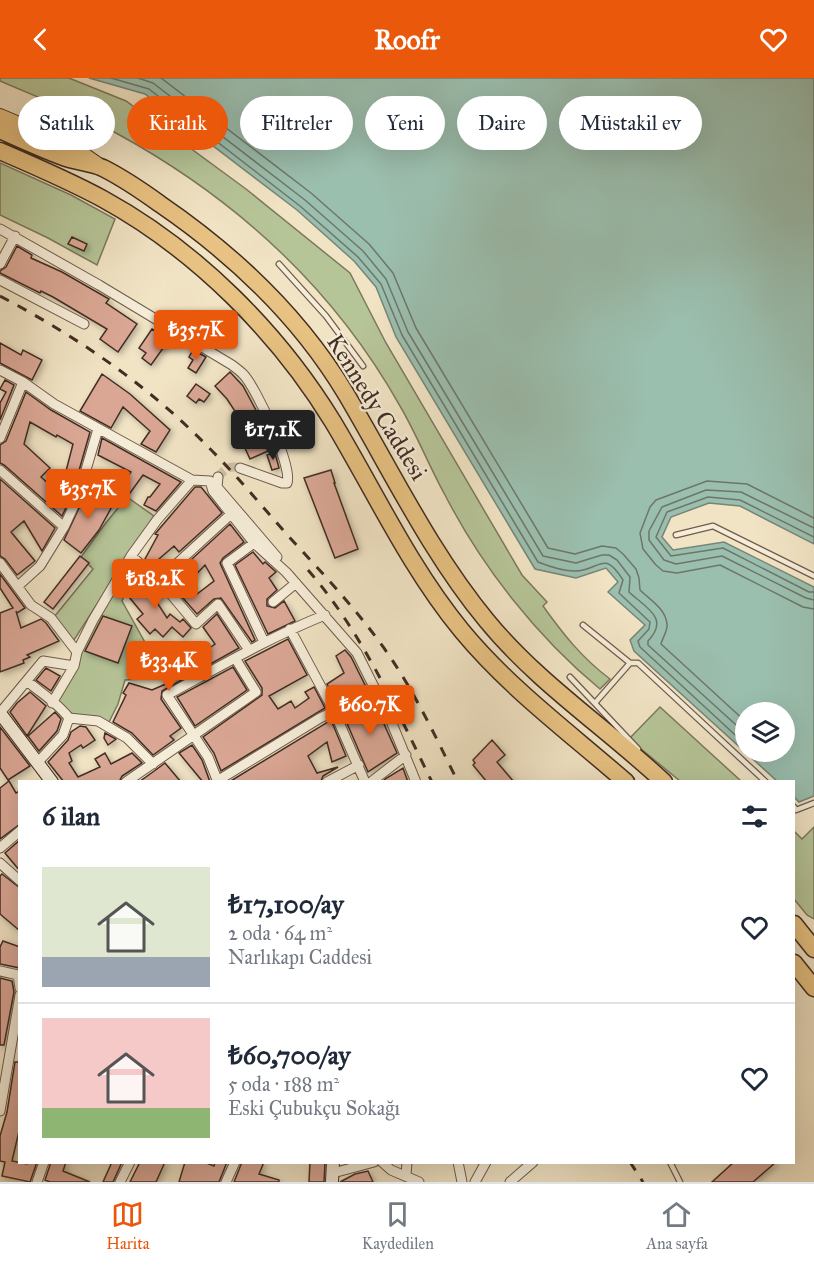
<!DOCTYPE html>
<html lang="tr">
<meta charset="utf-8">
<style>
:root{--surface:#fff;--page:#f2f2f3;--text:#1f2937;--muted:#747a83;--line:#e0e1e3;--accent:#ea580c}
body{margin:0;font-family:"IM FELL Great Primer",serif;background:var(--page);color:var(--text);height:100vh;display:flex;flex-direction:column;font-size:22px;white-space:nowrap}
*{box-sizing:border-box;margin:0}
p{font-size:20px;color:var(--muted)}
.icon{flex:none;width:33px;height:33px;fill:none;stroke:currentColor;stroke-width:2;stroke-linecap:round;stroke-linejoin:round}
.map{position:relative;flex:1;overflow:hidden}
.sheet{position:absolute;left:18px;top:702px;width:777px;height:384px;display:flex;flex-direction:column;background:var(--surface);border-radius:0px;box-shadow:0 6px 24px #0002}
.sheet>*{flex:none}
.guide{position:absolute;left:18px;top:18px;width:778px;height:54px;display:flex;gap:12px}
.buttons{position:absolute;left:735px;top:624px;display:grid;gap:12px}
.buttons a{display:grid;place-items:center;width:60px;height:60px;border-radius:50%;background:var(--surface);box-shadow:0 6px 24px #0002;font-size:30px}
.price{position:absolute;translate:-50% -51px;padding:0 14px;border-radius:6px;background:var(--accent);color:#fff;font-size:20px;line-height:39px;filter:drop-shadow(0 2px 3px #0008)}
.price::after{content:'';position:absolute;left:50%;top:36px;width:18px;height:14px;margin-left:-9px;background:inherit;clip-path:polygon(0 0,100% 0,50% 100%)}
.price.selected{background:#222;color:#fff}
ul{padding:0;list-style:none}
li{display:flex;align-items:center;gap:18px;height:150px;padding:0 24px}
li+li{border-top:2px solid var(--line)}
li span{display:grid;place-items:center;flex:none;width:168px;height:120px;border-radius:0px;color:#555}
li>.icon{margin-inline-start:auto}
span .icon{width:72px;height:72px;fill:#fffc;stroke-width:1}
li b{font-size:26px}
h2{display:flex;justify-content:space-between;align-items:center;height:72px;padding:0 24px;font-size:26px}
.pill{padding:0 21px;border-radius:27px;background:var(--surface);box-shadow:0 6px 24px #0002;font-size:21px;line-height:54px}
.pill.selected{background:var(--accent);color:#fff}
header{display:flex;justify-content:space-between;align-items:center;height:78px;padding:0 24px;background:var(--accent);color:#fff;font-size:27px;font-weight:700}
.menu{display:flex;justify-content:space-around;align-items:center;height:84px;border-top:2px solid var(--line);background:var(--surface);font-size:16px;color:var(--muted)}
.menu a{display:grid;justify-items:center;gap:3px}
.menu .selected{color:var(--accent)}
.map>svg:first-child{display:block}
.green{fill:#b6c598;stroke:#7c795e;stroke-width:1.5}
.water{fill:#9bbfaf;stroke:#778577;stroke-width:1.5;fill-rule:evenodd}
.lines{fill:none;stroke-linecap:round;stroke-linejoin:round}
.shore{stroke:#6e7669;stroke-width:1.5}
.building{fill:#daa795;stroke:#422d23;stroke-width:1.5;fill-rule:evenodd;filter:url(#shadow)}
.street-tunnel{stroke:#cebfa5;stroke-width:9;stroke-dasharray:9 4.5;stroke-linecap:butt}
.lane-casing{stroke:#6e5b4c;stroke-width:7}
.street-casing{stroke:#6e5b4c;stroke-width:11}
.secondary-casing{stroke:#422d23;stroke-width:14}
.primary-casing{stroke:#422d23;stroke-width:16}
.highway-casing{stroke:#422d23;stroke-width:19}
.lane{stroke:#f6edd9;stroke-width:4.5}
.street{stroke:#f6edd9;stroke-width:9}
.secondary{stroke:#f6edd9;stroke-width:12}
.primary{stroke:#e8c282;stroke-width:14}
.highway{stroke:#e8c282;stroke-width:16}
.rail{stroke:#422d23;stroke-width:3;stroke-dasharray:10 10;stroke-linecap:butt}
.labels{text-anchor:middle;stroke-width:4.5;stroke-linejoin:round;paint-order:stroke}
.street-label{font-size:24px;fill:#422d23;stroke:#f6edd9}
</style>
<header><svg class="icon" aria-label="back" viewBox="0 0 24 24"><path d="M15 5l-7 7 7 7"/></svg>Roofr<svg class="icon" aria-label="heart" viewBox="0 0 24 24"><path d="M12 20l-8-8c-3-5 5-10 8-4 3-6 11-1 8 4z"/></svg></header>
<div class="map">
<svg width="814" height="1104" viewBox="0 0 814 1104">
<defs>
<filter id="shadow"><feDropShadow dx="2.5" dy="2.5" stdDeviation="3" flood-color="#0004"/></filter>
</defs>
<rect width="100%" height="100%" fill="#f1e4c5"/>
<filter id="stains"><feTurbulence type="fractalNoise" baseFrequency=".00333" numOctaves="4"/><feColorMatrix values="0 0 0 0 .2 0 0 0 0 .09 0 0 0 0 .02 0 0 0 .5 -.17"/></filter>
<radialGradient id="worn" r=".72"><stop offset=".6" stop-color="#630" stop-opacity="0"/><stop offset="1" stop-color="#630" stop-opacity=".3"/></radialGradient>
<path class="green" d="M0,0H69L126,23L246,111L350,195L386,265L522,497L547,524L543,528C563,556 582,580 610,601L600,611C537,559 482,489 445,417C429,388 417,357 400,328C333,209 235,120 116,55C79,35 39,20 0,3Z
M0,85L71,117L115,141L97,187L48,160L0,137Z
M127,419L154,438L72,565L50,544L93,491L81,479L105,446Z
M128,498L131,502L122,523L157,586L156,600L125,602L118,626L109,644L76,640L55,619L97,536Z
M660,629L741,703H680L629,661Z
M814,749V841L807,837L794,821V753L802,761Z"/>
<path class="water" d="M89,0H814V466L740,428L709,425L671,439L662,459L673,472L724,464L814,509V718L799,724L794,719V704L777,703L634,573L630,562L645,547L608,514L618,504L606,490L576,500L535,491L396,259L376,209L354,183L297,132L145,16ZM746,634H784V674H746Z"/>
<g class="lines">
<path class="shore" d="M111,0L149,11L300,128L358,179L381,206L402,257L538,484C548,488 564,493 575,493C600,493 603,470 623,502L619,515L650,544L649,551L638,563L640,569L746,667
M138,0L153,5L305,122L363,173L386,201L408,254L543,478L576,485L602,477H609L617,482L630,499L629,514C646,530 670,540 648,563V567L746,656
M161,0L311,115L369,166L393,195L416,250L548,470L575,476L602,468L616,470L623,476L636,491L639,500L640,512C650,522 668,532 667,549C666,556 662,561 661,566L746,644
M814,440L747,406L707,403L656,422L650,429L640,455L643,471L656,487L663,493L677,495L720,487L803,529L814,531
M814,450L741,414L706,412L662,429L649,453V462L664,482L676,486L722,478L806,520L814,522
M814,459L740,422L708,419L667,434L656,459L671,478L723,470L809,514H814"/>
</g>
<path class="building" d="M72,159L87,166L84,173L68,166Z
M17,168L32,177L31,180L62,194L109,221L106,225L137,246L118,274L100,261L107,251L53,219L41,213L40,215L0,195V193L6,189Z
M152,251L160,256L161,253L171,259L151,287L142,280L146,275L139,270Z
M0,265L21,277L23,272L42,282L32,302L0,285Z
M193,272L206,279L196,295L188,290L193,282L189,279Z
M230,294L243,308L259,338L244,347L227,321L215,308Z
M102,296L130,316L170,352L156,374L141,366L150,353L123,329L111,350L80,333Z
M5,302L14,307L0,342V325L6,314L0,311Z
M196,306L210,316L204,324L199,321L196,325L187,318Z
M26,314L51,332L90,354L72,417L62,438L4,387L0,385V367L6,363ZM30,344L56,359L57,357L73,366L65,397L60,396L57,413L41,399L50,390L24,366Z
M262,358L268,373L250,381L243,366Z
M102,360L181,404L156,433L144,427L148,419H150L160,406L143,397L125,422L119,418L128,405L125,402L131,394L98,377Z
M275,375L279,390L272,392L267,377Z
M331,392L335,405H334L358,471L335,480L304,400Z
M0,401L55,450L42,473L24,443L11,454L35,483L17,497L5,481L0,478Z
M195,409H201L222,435L179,474L174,468L152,487L145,481L158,457L155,456Z
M87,413L115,423L99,452L81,475L64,462Z
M230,446L244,464L223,480L220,485L255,562L252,564L221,520L214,521L197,536L168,503ZM205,487L214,503L197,516L188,505Z
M253,474L263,486L265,484L276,494L269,500L277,512L267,521V528L275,530L284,523L295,543L268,556L235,487Z
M80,478L89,485L53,531L44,524Z
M140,495L163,517L156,523L167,540L170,536L180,544L183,541L191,550L183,559L172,549L163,559L155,551L150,556L137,541L143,536L129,519L135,513Z
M0,496L25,530L17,535L16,533L21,550L41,541L46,545L59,563L27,577L30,579L23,582L24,585L0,594V535L13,530L0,510Z
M217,536L239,570L162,613L161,621L181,650L170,658L174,662L153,677L132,655L113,644L126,617L123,615L129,605L152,612L168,605L161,589L189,571L194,581L215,566L203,549Z
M103,538L132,548L118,585L85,573Z
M288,561L307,597L269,618L278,631L291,623L295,630L309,620L305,614L314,609L325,630L221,693L214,675L203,659L262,617V610L245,583Z
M345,572L351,579L365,607L355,613L356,615L337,624L327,606L344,595L336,578Z
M233,589L247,612L195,648L177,619Z
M46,590L60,598L51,613L36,602Z
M30,614L46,628L27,658L10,634L17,625Z
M375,626L397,675L368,694L343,636L358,629L360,633Z
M55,634L61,641L57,653L39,673L28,658Z
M331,642L346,678L332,684L327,664L308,678L317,695L338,689L323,698L321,703L229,704Z
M80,648L86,649L95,662L83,670L81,667L69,675L72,683L69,685L78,699L100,689L95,681L105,675L111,686L132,675L142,685L122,698L119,704H64L48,684L68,662L71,654Z
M0,649L30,688L8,702L0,690Z
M105,655L116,661L108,667L104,660Z
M492,662L505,677L497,684L514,704H487L473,687L475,685L473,682Z
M192,667L202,682L210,704H203L179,675Z
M165,685L181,704H139L157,691Z
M403,690L408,704H383L385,701Z
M9,703L16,715L20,713V746L0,761V710Z
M20,762V793L5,775Z
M2,796L20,810V853L0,836V798Z
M3,863L20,869V890L0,886V869Z
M0,900L12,903L14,914L4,967H0Z
M15,984H20V1049L12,1083L27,1086L28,1084H37L30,1104L2,1098L5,1084L0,1083V1058L7,1034Z
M51,1084H66L63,1093L90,1104H50L45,1102Z
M112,1084H122L113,1104H103Z
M140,1084H165L156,1104H130Z
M185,1084H204L214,1088L215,1084H227L219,1104H179Z
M242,1084H264L259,1096L279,1102V1104H234Z
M310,1084H325L324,1104H309Z
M734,1084H776L753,1104H712Z
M368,1093L373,1104H340L355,1096Z"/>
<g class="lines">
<path class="street-tunnel" d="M218,399C225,391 229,387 240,390"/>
<defs>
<path id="lane" d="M279,186L326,238L363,288
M676,457L713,448L814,498
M583,547L630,585
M570,599L638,671
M595,625L630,585H638L766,704
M794,729L796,732L814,725
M670,1084L680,1104"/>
<path id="street" d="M0,151L99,207L232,287C236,290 240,293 243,296C256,309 293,389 287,405H282L240,390
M0,186L15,158
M0,202L84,246
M0,292L23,304L54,326L192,402L210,403L213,413L254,465L286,494L357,575L391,643L416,704
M0,360L23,304
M0,392L64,449
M218,399L217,409L277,479
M254,465L227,485L264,564
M131,478L159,502L196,546L218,526L249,572
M0,485L31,527L51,540L77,574
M159,502L231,436
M18,508L40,488L64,449L78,419L98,351
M273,524L296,505
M290,551L334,633L365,704
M27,603C41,615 58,625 69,640
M52,625L74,588L77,574L93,542L131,478L157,442L192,402
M0,635L43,583L74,588
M69,640L98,643L127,660L153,686
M38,684L63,657L69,640
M217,703L320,640L376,613
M126,704L256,614L235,580
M218,704L208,679L167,617C219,589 270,559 325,537
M327,704L359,687
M371,704L406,677
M0,770L20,753
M0,785L20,803
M0,893L18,897L20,910
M0,1033L20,917
M382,1084L391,1092L419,1104
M458,1084L462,1104
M333,1095L374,1084
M406,1097L407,1084
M37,1104L44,1084
M120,1104L130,1084
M226,1104L235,1084
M475,1104L486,1084
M510,1104L533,1084"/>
<path id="secondary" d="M0,635L52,704
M332,1104L333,1084"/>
<path id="primary" d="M0,38L73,69L97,86"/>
<path id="highway" d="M0,52C22,62 44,72 66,80C78,84 92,85 103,90C123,100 142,113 160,126C233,176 300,239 346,316C391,392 430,474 487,543C538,605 605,649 664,704
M0,73C35,88 70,103 103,121C196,172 278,254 333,344C375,414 410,490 462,553C510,611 570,655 626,704
M794,846L814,871
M794,885L814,910"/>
</defs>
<use href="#lane" class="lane-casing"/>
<use href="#street" class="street-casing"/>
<use href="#secondary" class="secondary-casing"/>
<use href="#primary" class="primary-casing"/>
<use href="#highway" class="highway-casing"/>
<use href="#lane" class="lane"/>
<use href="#street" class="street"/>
<use href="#secondary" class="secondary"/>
<use href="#primary" class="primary"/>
<use href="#highway" class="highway"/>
<path class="rail" d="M0,218C70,255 136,299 193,354C228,387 259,425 291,461C328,501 369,545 398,591C421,627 439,666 458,704
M308,492C362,554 396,631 432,704
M630,1084L643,1104"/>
</g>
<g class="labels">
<g class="street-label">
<text transform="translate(377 329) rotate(58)" y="8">Kennedy Caddesi</text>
</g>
</g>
<rect width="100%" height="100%" filter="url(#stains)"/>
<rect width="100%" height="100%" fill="url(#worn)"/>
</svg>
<div class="buttons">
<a><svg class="icon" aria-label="layers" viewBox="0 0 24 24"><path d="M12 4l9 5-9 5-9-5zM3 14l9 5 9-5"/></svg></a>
</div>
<b class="price" style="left:196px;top:283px">₺35.7K</b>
<b class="price selected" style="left:273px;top:383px">₺17.1K</b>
<b class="price" style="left:88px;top:442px">₺35.7K</b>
<b class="price" style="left:155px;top:532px">₺18.2K</b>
<b class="price" style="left:169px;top:614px">₺33.4K</b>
<b class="price" style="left:370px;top:658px">₺60.7K</b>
<div class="guide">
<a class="pill">Satılık</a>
<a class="pill selected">Kiralık</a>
<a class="pill">Filtreler</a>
<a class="pill">Yeni</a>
<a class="pill">Daire</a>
<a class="pill">Müstakil ev</a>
</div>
<section class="sheet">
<h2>6 ilan<svg class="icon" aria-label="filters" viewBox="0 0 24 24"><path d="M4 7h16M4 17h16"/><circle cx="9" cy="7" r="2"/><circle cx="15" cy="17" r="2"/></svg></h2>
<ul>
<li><span style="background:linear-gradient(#dfe7d0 75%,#9aa5b1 0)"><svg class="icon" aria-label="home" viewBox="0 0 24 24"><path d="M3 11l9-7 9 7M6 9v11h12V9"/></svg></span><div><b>₺17,100/ay</b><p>2 oda · 64 m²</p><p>Narlıkapı Caddesi</p></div><svg class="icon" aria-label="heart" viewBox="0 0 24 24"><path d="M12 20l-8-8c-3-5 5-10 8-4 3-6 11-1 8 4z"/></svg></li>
<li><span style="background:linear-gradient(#f6c9c9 75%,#8fb573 0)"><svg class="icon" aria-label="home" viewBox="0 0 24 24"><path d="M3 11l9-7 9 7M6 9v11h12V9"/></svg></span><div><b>₺60,700/ay</b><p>5 oda · 188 m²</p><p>Eski Çubukçu Sokağı</p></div><svg class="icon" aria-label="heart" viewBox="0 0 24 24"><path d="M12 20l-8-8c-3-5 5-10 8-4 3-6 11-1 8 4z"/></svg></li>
</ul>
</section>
</div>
<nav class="menu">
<a class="selected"><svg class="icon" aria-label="map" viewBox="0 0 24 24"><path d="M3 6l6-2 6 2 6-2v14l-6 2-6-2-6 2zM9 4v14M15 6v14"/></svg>Harita</a>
<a><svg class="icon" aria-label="saved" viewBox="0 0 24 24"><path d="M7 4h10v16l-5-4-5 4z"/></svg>Kaydedilen</a>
<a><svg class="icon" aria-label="home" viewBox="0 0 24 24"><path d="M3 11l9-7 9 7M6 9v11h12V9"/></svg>Ana sayfa</a>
</nav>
